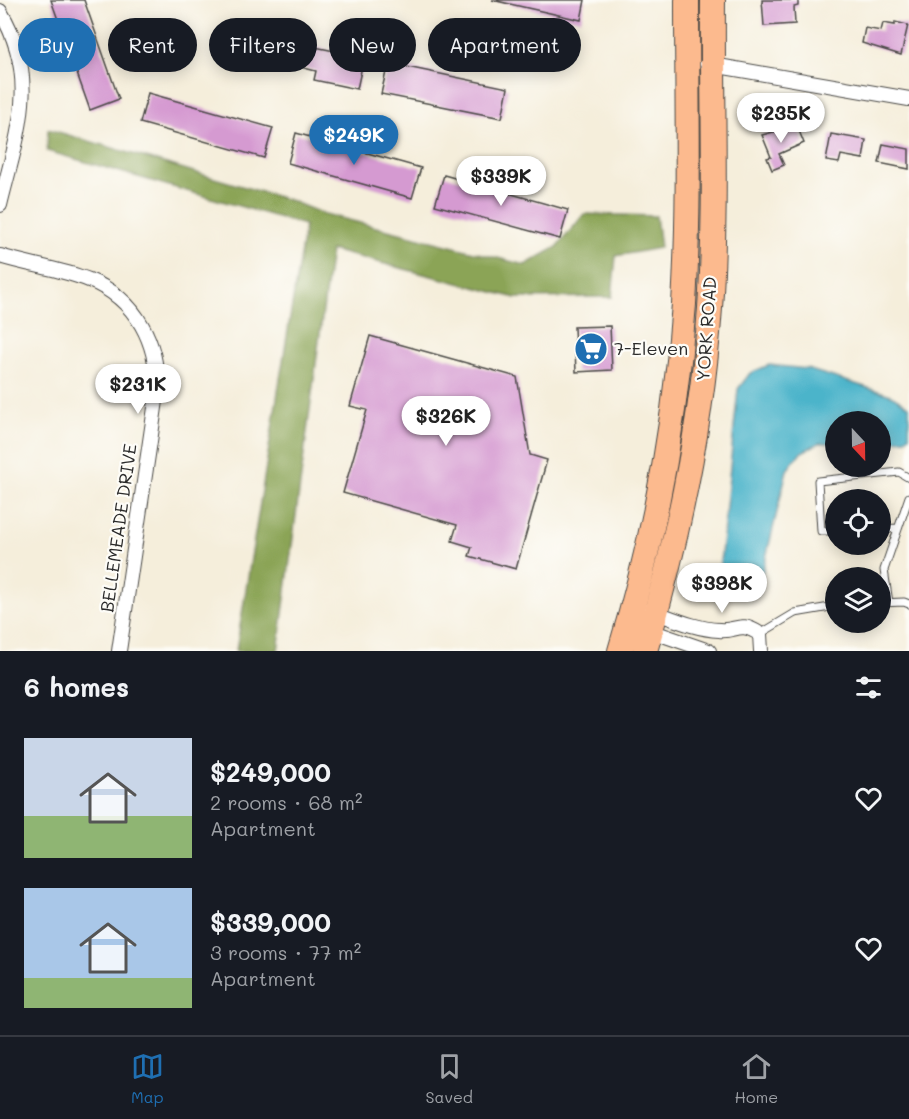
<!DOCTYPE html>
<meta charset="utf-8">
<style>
:root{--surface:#171b24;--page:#20242c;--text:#f1f3f6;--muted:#9ea1a6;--line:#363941;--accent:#1f6fb2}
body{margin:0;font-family:Mali,sans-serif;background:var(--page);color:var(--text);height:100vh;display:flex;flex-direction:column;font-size:22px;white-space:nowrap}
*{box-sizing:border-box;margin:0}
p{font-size:20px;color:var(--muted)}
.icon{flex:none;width:33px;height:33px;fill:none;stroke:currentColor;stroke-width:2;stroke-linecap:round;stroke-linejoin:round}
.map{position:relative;height:651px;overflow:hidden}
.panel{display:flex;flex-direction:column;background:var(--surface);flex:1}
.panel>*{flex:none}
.guide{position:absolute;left:18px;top:18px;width:600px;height:54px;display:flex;gap:12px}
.needle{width:39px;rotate:158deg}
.controls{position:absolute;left:825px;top:411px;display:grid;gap:12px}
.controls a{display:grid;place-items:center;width:66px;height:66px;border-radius:50%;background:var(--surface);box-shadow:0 3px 15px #0003;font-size:30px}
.price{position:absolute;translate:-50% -51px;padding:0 14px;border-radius:21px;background:#fff;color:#222;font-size:20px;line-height:39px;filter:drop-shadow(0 2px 3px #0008)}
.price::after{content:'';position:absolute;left:50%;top:36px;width:18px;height:14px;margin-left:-9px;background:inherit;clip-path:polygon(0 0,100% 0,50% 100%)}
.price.on{background:var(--accent);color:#fff}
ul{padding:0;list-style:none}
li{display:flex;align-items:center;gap:18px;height:150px;padding:0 24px}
li span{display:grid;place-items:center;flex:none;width:168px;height:120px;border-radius:0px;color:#555}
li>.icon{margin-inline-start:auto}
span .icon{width:72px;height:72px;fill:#fffc;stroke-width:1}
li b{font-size:26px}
h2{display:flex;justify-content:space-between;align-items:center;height:72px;padding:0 24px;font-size:26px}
.pill{padding:0 21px;border-radius:27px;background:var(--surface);box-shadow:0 3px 15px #0003;font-size:21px;line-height:54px}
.pill.on{background:var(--accent);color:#fff}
.dock{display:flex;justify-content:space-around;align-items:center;height:84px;border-top:2px solid var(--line);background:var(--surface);font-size:16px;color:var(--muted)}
.dock a{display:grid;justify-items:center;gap:3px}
.dock .on{color:var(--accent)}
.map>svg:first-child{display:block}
.forest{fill:#8ba456;stroke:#5b6840;stroke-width:1.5}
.water{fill:#4cb4ca;stroke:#3c707a;stroke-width:1.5}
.building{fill:#d59ad1}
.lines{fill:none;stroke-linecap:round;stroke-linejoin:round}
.service-casing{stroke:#494845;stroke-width:9}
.minor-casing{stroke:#494845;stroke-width:16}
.trunk-casing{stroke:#494845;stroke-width:26}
.service{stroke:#fff;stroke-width:7}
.minor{stroke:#fff;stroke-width:14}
.trunk{stroke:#fcba8e;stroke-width:24}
.labels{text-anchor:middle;stroke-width:4.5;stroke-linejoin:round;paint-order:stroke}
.street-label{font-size:18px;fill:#2b2b2b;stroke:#fdfcf7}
.poi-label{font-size:18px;fill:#2b2b2b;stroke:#fdfcf7;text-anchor:start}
</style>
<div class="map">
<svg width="909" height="651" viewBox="0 0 909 651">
<rect width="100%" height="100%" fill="#fdfcf7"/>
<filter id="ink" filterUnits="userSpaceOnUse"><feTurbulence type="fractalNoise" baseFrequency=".0167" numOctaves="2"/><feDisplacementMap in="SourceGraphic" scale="12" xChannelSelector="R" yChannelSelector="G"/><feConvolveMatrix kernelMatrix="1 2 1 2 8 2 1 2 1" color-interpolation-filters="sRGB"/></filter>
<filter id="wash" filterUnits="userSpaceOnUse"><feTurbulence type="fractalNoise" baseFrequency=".008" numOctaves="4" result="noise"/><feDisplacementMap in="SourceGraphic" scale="24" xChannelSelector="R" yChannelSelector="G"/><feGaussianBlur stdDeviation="1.35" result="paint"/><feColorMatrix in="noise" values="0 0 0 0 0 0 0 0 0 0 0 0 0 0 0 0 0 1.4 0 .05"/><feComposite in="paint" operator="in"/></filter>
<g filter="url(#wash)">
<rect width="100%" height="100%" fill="#f5eedb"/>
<path class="forest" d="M48,129L289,200L321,213L525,265L557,247L584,214L656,216L660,248L616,256L612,297L516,298L331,250L278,651H236L305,225L47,151Z"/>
<path class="water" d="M257,29L268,32L276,30L281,32L284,37L283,43L266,51L259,47L250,46C247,38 249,32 257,29Z
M769,365L807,369L891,395L909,406V436L906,439L881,441L880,422H836L835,443H819L800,453L787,470L758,591L748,597L718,584L738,389L750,373Z"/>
<g id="blocks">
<path class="building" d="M51,0H84L119,99L90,110Z
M492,0H585L581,20Z
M762,0H798V6L794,7L795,24L764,26Z
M895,22L908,25L901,55L862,43L865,28L881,31L883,23L895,25Z
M305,45L364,57L357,89L314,80L316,71L300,67Z
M388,63L508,88L502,118L381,94Z
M148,93L273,128L264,158L140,123Z
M797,126L804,143L779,154L784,165L772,170L767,158L771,157L762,135L784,129L786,131Z
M296,133L421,168L412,198L288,163Z
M831,134L866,140L863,159L841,155L839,163L826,161Z
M883,144L909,149V169L879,163Z
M444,175L568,210L560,239L435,205Z
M610,326L612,370L576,372L574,327Z
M370,336L517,377L530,455L547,460L516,569L469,556L472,547L452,541L457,525L343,493L367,410L350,406Z"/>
</g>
</g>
<g filter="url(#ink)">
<use href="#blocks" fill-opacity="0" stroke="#494845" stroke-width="1.5"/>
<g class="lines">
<defs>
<path id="service" d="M880,529L898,528
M836,531H821L818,481L899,472L909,478
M880,603L904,602L909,604
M889,603L884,570L909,497
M760,634L795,613L836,606"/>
<path id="minor" d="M0,11C41,79 17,135 0,205
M707,64L909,99
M0,256C29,265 61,269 89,280C137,299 159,344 157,394L119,651
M649,610C672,618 695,629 719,630C738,632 738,620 760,634L761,651
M645,629L709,651"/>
<path id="trunk" d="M620,651C654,538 676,421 684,304C690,203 687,101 687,0
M645,651C678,539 702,425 710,308C717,206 712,103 713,0"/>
</defs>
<use href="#service" class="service-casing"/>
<use href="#minor" class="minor-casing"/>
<use href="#trunk" class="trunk-casing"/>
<use href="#service" class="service"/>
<use href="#minor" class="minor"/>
<use href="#trunk" class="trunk"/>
</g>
</g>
<defs>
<symbol id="supermarket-disc" viewBox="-11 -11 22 22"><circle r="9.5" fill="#1f6fb2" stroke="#fdfcf7"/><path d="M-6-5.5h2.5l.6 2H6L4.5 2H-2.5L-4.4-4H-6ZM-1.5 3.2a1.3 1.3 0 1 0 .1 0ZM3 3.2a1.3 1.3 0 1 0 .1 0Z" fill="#fff"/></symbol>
</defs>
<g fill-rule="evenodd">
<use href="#supermarket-disc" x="572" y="330" width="38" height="38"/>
</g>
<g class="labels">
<g class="street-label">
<text transform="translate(707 329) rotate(-86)" y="6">YORK ROAD</text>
<text transform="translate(119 528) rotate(-82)" y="6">BELLEMEADE DRIVE</text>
</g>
<g class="poi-label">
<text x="614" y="355">7-Eleven</text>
</g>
</g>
</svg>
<div class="controls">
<a><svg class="needle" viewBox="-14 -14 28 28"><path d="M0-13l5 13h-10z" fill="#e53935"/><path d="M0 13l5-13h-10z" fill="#9ea1a6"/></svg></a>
<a><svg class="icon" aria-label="locate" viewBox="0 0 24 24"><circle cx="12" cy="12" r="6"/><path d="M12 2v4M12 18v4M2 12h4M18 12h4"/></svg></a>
<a><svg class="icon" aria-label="layers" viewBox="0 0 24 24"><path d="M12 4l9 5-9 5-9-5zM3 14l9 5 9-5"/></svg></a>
</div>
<b class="price" style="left:781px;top:144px">$235K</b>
<b class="price on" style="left:354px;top:166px">$249K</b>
<b class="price" style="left:501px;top:207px">$339K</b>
<b class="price" style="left:138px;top:415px">$231K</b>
<b class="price" style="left:446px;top:447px">$326K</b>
<b class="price" style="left:722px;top:614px">$398K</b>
<div class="guide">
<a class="pill on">Buy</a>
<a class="pill">Rent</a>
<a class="pill">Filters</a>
<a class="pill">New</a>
<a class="pill">Apartment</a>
</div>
</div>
<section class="panel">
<h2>6 homes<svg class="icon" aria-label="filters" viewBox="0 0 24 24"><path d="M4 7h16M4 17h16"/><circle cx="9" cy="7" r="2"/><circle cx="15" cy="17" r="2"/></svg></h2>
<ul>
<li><span style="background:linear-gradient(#c9d6e8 65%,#8fb573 0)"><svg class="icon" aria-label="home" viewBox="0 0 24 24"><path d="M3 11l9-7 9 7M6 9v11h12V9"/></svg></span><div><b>$249,000</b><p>2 rooms · 68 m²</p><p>Apartment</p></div><svg class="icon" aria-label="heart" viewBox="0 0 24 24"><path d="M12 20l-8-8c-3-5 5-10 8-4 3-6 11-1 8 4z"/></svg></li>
<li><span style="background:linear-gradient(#a9c7e8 75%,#8fb573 0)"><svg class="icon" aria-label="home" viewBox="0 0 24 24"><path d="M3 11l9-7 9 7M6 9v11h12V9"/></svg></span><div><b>$339,000</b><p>3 rooms · 77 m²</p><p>Apartment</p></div><svg class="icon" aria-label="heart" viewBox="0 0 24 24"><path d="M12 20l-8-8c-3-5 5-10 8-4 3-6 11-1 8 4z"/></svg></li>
</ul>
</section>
<nav class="dock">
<a class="on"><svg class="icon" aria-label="map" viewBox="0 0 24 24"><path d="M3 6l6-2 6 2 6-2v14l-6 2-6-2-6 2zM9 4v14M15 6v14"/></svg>Map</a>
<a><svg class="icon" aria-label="saved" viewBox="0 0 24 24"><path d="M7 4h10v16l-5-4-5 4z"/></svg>Saved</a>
<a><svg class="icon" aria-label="home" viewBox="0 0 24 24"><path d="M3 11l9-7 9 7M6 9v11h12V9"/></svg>Home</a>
</nav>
